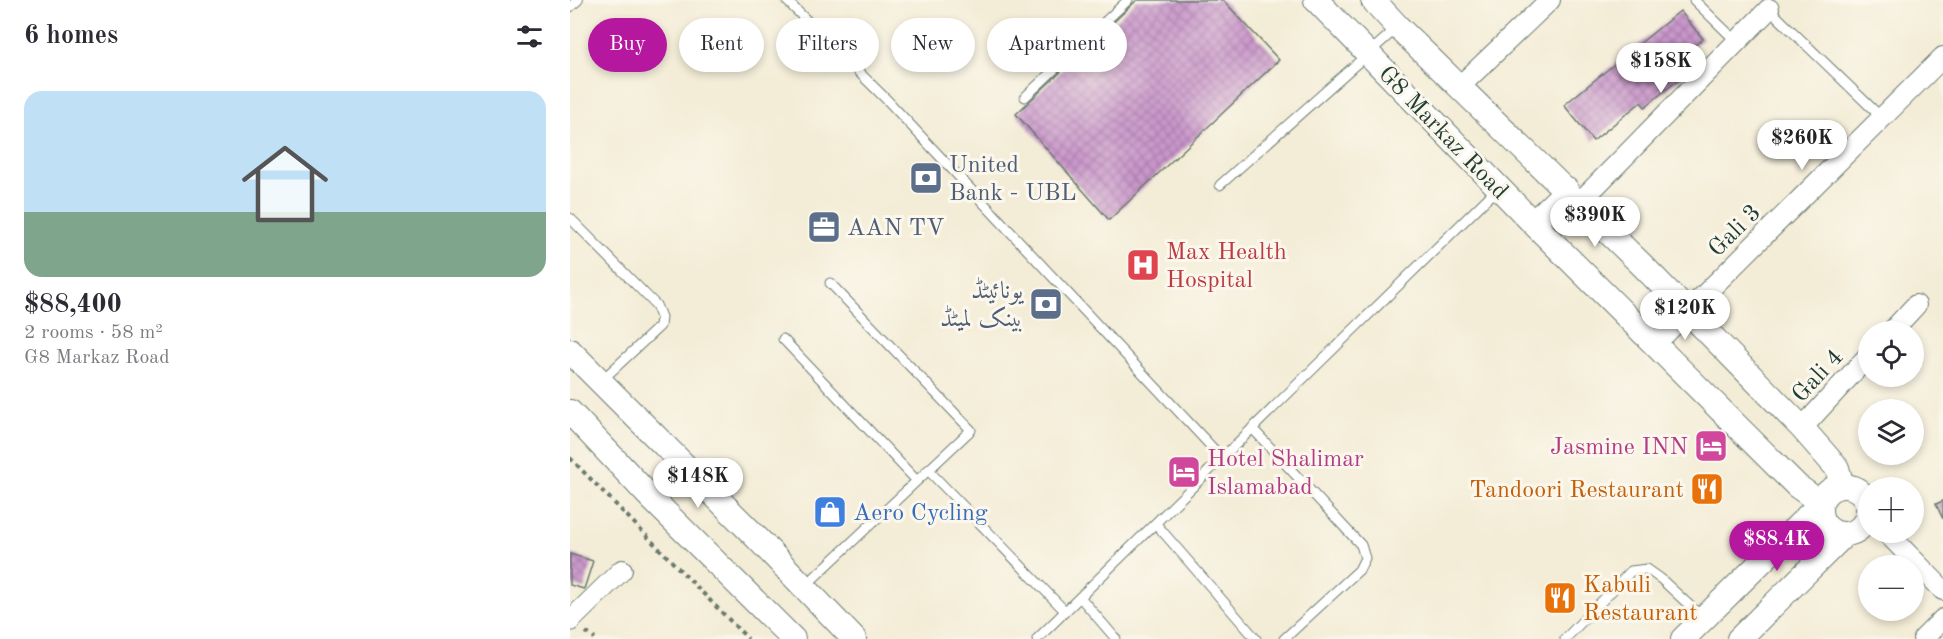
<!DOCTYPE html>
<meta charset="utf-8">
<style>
:root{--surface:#fff;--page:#f2f2f3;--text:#2b2b33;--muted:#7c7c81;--line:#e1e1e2;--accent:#b5179e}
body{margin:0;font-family:"Old Standard TT",Amiri,serif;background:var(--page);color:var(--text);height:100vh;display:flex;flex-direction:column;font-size:22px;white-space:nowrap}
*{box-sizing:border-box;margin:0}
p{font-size:20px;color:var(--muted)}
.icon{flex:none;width:33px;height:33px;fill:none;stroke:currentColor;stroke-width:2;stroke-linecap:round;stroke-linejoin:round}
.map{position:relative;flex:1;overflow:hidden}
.panel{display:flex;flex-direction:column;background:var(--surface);width:570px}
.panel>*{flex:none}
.guide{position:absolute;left:18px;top:18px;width:570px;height:54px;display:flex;gap:12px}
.controls{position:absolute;left:1288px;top:321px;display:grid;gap:12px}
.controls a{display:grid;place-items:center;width:66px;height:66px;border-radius:50%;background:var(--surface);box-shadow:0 3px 9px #0003;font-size:30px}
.price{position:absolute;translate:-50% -51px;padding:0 14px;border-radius:21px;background:#fff;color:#222;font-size:20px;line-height:39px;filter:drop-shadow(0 2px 3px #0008)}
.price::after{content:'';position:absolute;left:50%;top:36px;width:18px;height:14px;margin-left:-9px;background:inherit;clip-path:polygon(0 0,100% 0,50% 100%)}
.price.current{background:var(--accent);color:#fff}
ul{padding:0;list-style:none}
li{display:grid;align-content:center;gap:12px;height:318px;padding:0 24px}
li+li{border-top:2px solid var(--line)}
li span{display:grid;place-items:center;height:186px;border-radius:18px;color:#555}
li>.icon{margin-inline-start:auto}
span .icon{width:108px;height:108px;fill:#fffc;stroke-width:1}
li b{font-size:26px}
h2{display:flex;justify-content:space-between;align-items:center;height:72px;padding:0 24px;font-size:26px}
.chip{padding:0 21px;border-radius:27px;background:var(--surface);box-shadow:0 3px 9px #0003;font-size:21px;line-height:54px}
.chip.current{background:var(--accent);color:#fff}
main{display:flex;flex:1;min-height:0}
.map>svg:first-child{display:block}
.building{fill:url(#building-cross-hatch)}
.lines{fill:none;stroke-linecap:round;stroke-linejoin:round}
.service-casing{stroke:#697a6d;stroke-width:11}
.minor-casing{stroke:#697a6d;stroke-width:22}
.tertiary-casing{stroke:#697a6d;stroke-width:26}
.path{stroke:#697a6d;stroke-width:4;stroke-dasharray:4.5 4.5;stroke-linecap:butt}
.service{stroke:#fff;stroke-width:9}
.minor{stroke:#fff;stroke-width:20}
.tertiary{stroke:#fff;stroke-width:24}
.labels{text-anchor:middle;stroke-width:6;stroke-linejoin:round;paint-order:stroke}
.street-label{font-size:24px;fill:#1f3d34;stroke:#fbf7ec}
.service-label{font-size:24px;fill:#4e5e75;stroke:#fbf7ec;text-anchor:start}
.health-label{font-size:24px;fill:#be3a42;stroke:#fbf7ec;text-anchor:start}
.hotel-label{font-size:24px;fill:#b23c85;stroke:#fbf7ec;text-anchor:end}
.food-label{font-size:24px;fill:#c56008;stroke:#fbf7ec;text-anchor:end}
.shop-label{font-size:24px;fill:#366cbe;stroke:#fbf7ec;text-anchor:start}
</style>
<main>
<section class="panel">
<h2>6 homes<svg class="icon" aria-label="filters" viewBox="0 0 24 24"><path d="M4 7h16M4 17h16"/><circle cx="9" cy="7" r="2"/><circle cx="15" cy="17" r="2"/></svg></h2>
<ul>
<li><span style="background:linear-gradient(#bfe0f5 65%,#7fa58c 0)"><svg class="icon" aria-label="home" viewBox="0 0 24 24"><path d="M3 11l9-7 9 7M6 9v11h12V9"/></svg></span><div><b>$88,400</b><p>2 rooms · 58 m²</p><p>G8 Markaz Road</p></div></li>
</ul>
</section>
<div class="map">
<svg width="1373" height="639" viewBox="0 0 1373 639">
<defs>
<pattern id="building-cross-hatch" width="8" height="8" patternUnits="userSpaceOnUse" patternTransform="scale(1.5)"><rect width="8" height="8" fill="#ca96cb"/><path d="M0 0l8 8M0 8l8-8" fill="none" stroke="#a37ca6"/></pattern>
</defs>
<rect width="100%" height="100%" fill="#fbf7ec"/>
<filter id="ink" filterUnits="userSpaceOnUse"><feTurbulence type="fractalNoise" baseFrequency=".0167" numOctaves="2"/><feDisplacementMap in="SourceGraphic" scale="12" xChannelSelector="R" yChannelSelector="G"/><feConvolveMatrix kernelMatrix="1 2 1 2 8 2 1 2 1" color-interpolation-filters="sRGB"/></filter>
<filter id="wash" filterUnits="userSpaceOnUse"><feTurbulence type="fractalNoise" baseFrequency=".008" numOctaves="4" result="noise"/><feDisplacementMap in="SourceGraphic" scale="24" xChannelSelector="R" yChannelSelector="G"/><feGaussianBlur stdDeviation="1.35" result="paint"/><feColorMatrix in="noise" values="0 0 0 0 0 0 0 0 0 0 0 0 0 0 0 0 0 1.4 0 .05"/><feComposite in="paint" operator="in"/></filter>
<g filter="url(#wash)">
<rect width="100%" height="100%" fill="#f3ecd6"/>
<g id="blocks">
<path class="building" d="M567,0H653L709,60L539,220L446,114Z
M1110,11L1133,39L1110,57L1120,70L1075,107L1071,102L1023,141L994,105Z
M1373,501V519L1366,504Z
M0,554L23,561L14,589L0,585Z"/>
</g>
</g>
<g filter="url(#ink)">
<use href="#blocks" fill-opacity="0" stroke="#697a6d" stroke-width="1.5"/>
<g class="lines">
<defs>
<path id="service" d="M216,0L319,102L652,458
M1124,0L1168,43
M0,7L8,0
M1199,9L1311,117
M455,97L558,0
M650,185L828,27
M0,218L86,305L91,317L90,326L31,381
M213,339L346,480
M682,428L791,545L795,558L789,570L714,639
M358,470L495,611
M586,524L686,639
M234,587L401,430L260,283
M510,597L546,639
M467,639L927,189
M995,639L1061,571L1077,569L1091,579L1132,617"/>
<path id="minor" d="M889,87L980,0
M1009,203L1199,9
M1321,332L1346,305
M1085,344L1373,57
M1232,428L1299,355
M1298,515L1299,516
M1316,532L1373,590
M0,621L52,570
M1353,639L1373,619"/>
<path id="tertiary" d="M746,0L963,223L1227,486L1251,503L1113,639
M803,0L828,27L1072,265L1232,428L1267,468L1272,486
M963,223L997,190
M0,351L187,538L284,639
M0,412L82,499L223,639
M1250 510a24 24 0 1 1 48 0a24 24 0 1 1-48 0Z
M1169,639L1275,534"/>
</defs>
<use href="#service" class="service-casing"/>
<use href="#minor" class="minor-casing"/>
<use href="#tertiary" class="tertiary-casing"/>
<path class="path" d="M0,458L178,639
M16,632L25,639"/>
<use href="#service" class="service"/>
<use href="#minor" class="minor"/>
<use href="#tertiary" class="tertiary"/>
</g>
</g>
<defs>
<symbol id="bank-square" viewBox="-11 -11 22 22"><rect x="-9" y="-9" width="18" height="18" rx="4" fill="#5c6f8a" stroke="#fbf7ec"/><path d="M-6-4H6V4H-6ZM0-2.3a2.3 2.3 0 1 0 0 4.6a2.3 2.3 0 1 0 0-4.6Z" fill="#fff"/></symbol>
<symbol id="office-square" viewBox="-11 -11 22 22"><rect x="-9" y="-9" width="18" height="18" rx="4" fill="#5c6f8a" stroke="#fbf7ec"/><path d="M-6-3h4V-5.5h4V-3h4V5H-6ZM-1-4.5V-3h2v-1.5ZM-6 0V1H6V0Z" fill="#fff"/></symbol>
<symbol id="hospital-square" viewBox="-11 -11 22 22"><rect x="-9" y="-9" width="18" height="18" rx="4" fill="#e0444e" stroke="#fbf7ec"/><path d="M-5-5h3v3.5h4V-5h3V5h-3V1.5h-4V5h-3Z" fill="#fff"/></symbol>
<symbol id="hotel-square" viewBox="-11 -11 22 22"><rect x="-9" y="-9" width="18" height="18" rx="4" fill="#d1479c" stroke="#fbf7ec"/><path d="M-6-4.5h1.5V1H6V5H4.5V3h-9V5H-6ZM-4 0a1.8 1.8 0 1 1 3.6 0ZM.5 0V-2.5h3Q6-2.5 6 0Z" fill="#fff"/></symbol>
<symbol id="restaurant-square" viewBox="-11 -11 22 22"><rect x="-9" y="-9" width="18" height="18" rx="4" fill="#e8710a" stroke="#fbf7ec"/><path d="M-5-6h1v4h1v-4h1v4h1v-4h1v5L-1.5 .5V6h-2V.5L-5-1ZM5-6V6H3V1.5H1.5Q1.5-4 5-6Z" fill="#fff"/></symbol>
<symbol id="shop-square" viewBox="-11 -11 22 22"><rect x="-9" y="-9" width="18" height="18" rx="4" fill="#3f7fe0" stroke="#fbf7ec"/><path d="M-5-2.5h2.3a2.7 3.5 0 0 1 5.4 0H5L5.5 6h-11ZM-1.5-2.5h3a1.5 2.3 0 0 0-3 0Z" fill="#fff"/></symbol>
</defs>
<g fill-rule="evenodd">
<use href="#bank-square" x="337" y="159" width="38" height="38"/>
<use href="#office-square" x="235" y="208" width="38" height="38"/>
<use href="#hospital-square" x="554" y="246" width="38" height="38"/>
<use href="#bank-square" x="457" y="285" width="38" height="38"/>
<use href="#hotel-square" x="1122" y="427" width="38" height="38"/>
<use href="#hotel-square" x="595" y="453" width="38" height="38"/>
<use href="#restaurant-square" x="1118" y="470" width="38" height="38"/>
<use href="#shop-square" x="241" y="493" width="38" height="38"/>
<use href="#restaurant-square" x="971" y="579" width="38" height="38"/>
</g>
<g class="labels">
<g class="street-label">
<text transform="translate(874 132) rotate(46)" y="8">G8 Markaz Road</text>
<text transform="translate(1164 230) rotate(-45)" y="8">Gali 3</text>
<text transform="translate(1247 375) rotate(-47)" y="8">Gali 4</text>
</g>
<g class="service-label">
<text x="379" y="172">United<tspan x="379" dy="28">Bank - UBL</tspan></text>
<text x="277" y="235">AAN TV</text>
<text x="453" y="298" text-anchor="end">یونائیٹڈ<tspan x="453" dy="28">بینک لمیٹڈ</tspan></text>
</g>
<g class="health-label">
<text x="596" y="259">Max Health<tspan x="596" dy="28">Hospital</tspan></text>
</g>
<g class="hotel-label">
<text x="1118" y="454">Jasmine INN</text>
<text x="637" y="466" text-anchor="start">Hotel Shalimar<tspan x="637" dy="28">Islamabad</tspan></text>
</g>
<g class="food-label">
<text x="1114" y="497">Tandoori Restaurant</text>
<text x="1013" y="592" text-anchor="start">Kabuli<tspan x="1013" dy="28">Restaurant</tspan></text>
</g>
<g class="shop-label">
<text x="283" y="520">Aero Cycling</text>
</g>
</g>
</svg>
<div class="controls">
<a><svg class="icon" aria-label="locate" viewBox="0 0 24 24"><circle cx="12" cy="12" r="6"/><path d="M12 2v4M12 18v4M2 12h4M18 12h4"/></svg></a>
<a><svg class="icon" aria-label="layers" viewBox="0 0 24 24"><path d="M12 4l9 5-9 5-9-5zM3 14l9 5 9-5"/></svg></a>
<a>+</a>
<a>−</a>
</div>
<b class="price" style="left:1091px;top:94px">$158K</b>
<b class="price" style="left:1232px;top:171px">$260K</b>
<b class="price" style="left:1025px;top:248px">$390K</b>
<b class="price" style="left:1115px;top:341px">$120K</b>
<b class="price" style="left:128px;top:509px">$148K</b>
<b class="price current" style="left:1207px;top:572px">$88.4K</b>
<div class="guide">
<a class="chip current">Buy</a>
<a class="chip">Rent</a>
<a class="chip">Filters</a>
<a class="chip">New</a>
<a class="chip">Apartment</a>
</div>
</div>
</main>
